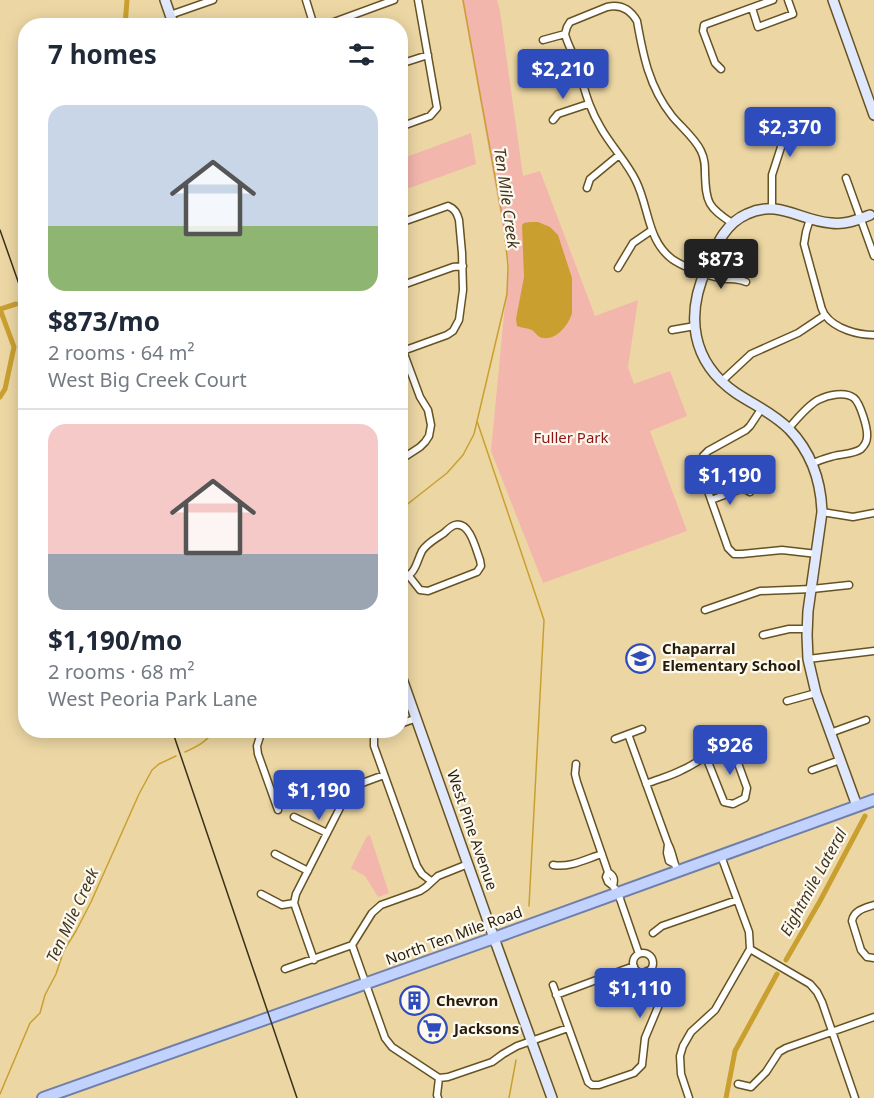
<!DOCTYPE html>
<meta charset="utf-8">
<style>
:root{--surface:#fff;--page:#f6f6f7;--text:#1f2937;--muted:#747a83;--line:#e0e1e3;--accent:#2f4cbd}
body{margin:0;font-family:"Noto Sans",sans-serif;background:var(--page);color:var(--text);height:100vh;display:flex;flex-direction:column;font-size:22px;white-space:nowrap}
*{box-sizing:border-box;margin:0}
p{font-size:20px;color:var(--muted)}
.icon{flex:none;width:33px;height:33px;fill:none;stroke:currentColor;stroke-width:2;stroke-linecap:round;stroke-linejoin:round}
.map{position:relative;flex:1;overflow:hidden}
.drawer{position:absolute;left:18px;top:18px;width:390px;height:720px;display:flex;flex-direction:column;background:var(--surface);border-radius:24px;box-shadow:0 3px 15px #0003}
.drawer>*{flex:none}
.price{position:absolute;translate:-50% -51px;padding:0 14px;border-radius:6px;background:var(--accent);color:#fff;font-size:20px;line-height:39px;filter:drop-shadow(0 2px 3px #0008)}
.price::after{content:'';position:absolute;left:50%;top:36px;width:18px;height:14px;margin-left:-9px;background:inherit;clip-path:polygon(0 0,100% 0,50% 100%)}
.price.active{background:#222;color:#fff}
ul{padding:0;list-style:none}
li{display:grid;align-content:center;gap:12px;height:318px;padding:0 30px}
li+li{border-top:2px solid var(--line)}
li span{display:grid;place-items:center;height:186px;border-radius:18px;color:#555}
li>.icon{margin-inline-start:auto}
span .icon{width:108px;height:108px;fill:#fffc;stroke-width:1}
li b{font-size:26px}
h2{display:flex;justify-content:space-between;align-items:center;height:72px;padding:0 30px;font-size:26px}
.map>svg:first-child{display:block}
.green{fill:#f2b6ad}
.water{fill:#c9a030}
.lines{fill:none;stroke-linecap:round;stroke-linejoin:round}
.stream{stroke:#c9a030;stroke-width:1.5}
.canal{stroke:#c9a030;stroke-width:5}
.street-casing{stroke:#665324;stroke-width:9}
.secondary-casing{stroke:#665324;stroke-width:12}
.primary-casing{stroke:#707fa8;stroke-width:14}
.street{stroke:#fff;stroke-width:6}
.secondary{stroke:#e0e8fe;stroke-width:9}
.primary{stroke:#c1d2fe;stroke-width:10}
.rail{stroke:#3a311a;stroke-width:1.5}
.labels{text-anchor:middle;stroke-width:4.5;stroke-linejoin:round;paint-order:stroke}
.park-label{font-size:15px;fill:#8f1514;stroke:#fdf9ef}
.poi-label{font-size:15px;font-weight:bold;fill:#251d09;stroke:#fdf9ef;text-anchor:start}
.street-label{font-size:15px;fill:#251d09;stroke:#fdf9ef}
.water-label{font-size:16px;font-style:italic;fill:#40361f;stroke:#fdf9ef}
</style>
<div class="map">
<svg width="874" height="1098" viewBox="0 0 874 1098">
<rect width="100%" height="100%" fill="#ecd7a4"/>
<path class="green" d="M462,0H497L500,11L523,176L540,171L595,316L638,300L628,367L634,384L670,371L687,416L650,431L687,531L543,583L491,451L509,263Z
M471,133L476,164L401,191V159Z
M370,835L389,893L378,897L365,876L351,868L367,836Z"/>
<path class="water" d="M530,222H538L550,227L558,235L572,278V313C569,324 557,340 544,338C538,338 536,333 532,330C527,328 522,328 517,326L516,319L524,277L522,225L524,223Z"/>
<g class="lines">
<path class="stream" d="M477,421L544,620L529,906
M400,510L447,473L463,455L474,434L507,294L508,266L504,226L463,0
M185,752C196,747 207,742 214,730
M0,1094L30,1023L40,1013L45,995L56,974L64,950L76,931L91,902L139,794L152,770L159,764L176,756
M509,1098L516,1060"/>
<path class="canal" d="M125,26L127,0
M26,234L23,242L26,250
M0,397L5,389L14,347L0,309L16,304
M786,960L820,901L865,816
M726,1098L735,1051L777,974"/>
<defs>
<path id="street" d="M306,0L314,26
M752,8L758,27L793,14L788,0
M170,15L213,0
M323,26L394,0
M565,34C567,43 572,51 575,59C584,84 586,103 601,128C611,146 627,162 636,181C649,207 647,240 672,259C685,268 704,274 719,278C728,280 737,278 746,282
M565,34L567,27L570,22L607,7C620,4 630,9 637,21C643,55 649,87 672,116C681,127 695,138 701,151C705,159 705,166 705,174C706,203 708,207 732,223
M543,40L565,34
M400,64L428,55
M721,69L715,63L703,31L704,25L773,0
M553,120L558,114L588,104
M26,121L24,123L26,129
M400,127L430,116L437,108L418,0
M846,178L874,256
M587,188L590,179L619,155
M772,208V175L783,141L782,129L775,121
M810,219L806,232L804,244L821,306C821,307 824,314 825,315C835,329 858,335 874,335
M400,223L448,206C455,209 457,213 459,220L462,253L463,290L459,320L453,331L447,335L400,352
M618,268L633,243L652,230
M400,286L453,267L463,266
M672,330L695,326
M722,381L751,354L798,333L825,315
M762,408L750,426L746,430L708,451L703,456L704,480L728,548L734,554H742L782,550L817,554
M788,429C797,419 807,406 818,400C828,395 845,391 854,398C860,403 868,428 867,437C867,441 864,446 861,449C854,454 842,454 834,456C827,458 819,460 812,464
M400,460L420,447L425,442L429,436L431,425L428,410L420,397L403,351
M711,500L743,488L750,492
M822,512L853,517L874,513
M400,580C417,573 415,565 422,551C427,543 437,538 444,533C447,530 451,526 455,525C470,521 476,550 480,560L481,566L477,572L428,591L420,590L409,576
M705,610L760,591L812,589L849,585
M763,635L789,629H807
M808,659L874,651
M787,701L816,693
M400,724L417,718
M262,730L257,746L258,754L278,810
M377,730L374,736V746L417,866L422,874L431,881
M830,733L866,720
M628,734L668,844
M615,739L642,729
M576,764L575,774L577,782L608,872
M812,770L840,760
M314,779L346,796
M646,784C658,779 671,776 682,770C697,764 713,748 730,749L735,755L747,788L745,798L733,804L724,802L706,757
M294,817L327,833
M275,854L308,871
M721,856L749,932L750,949L810,984L817,992L822,1002L855,1098
M673,863L669,861L667,853L668,844C673,853 673,862 678,872
M553,865C570,868 586,859 602,854
M608,872C614,876 615,879 613,886L608,882L606,877Z
M613,886L618,893L639,954
M261,894L282,905L294,903
M294,903L296,894L346,796L354,786L384,775
M294,903L314,960
M874,905C865,908 854,910 852,921L861,950L867,957L874,958
M653,933L662,926L737,900
M352,945L385,1038L392,1047L439,1078
M633 963a10 10 0 1 1 20 0a10 10 0 1 1-20 0Z
M285,969L352,945L372,913L381,905L420,891L426,887L438,876L468,864
M553,985L588,1082L592,1085H599L634,1073L642,1065L645,1038L658,1007L659,1000L647,971
M556,995L634,966
M439,1078L448,1077L492,1062L503,1054L517,1046L568,1028
M738,1084L751,1087L766,1072L779,1052L786,1048L874,1017
M438,1098L437,1095L439,1078
M689,1098L681,1074L680,1056L683,1046L691,1032L715,1010L750,949"/>
<path id="secondary" d="M165,0L174,26
M833,0L874,115
M400,673L494,938L552,1098
M857,806L816,693L808,659L807,635L808,611L822,512C821,481 811,452 789,429C773,413 754,405 736,393C691,362 685,315 707,267C716,247 724,224 747,214C779,199 800,221 831,223C845,225 857,220 870,215"/>
<path id="primary" d="M43,1098L494,938L874,800"/>
</defs>
<use href="#street" class="street-casing"/>
<use href="#secondary" class="secondary-casing"/>
<use href="#primary" class="primary-casing"/>
<use href="#street" class="street"/>
<use href="#secondary" class="secondary"/>
<use href="#primary" class="primary"/>
<path class="rail" d="M0,230L26,304
M172,730L297,1098"/>
</g>
<defs>
<symbol id="school-ring" viewBox="-11 -11 22 22"><circle r="9.5" fill="#fdf9ef" stroke="#2f4cbd" stroke-width="1.5"/><path d="M0-5L7-2L0 1L-7-2ZM-4 1L0 2.5L4 1V4Q0 6-4 4Z" fill="#2f4cbd"/></symbol>
<symbol id="building-ring" viewBox="-11 -11 22 22"><circle r="9.5" fill="#fdf9ef" stroke="#2f4cbd" stroke-width="1.5"/><path d="M-4-6H4V6H1V3H-1V6H-4ZM-2.5-4.3h1.7v1.8h-1.7ZM.8-4.3h1.7v1.8H.8ZM-2.5-1h1.7V.8h-1.7ZM.8-1h1.7V.8H.8Z" fill="#2f4cbd"/></symbol>
<symbol id="supermarket-ring" viewBox="-11 -11 22 22"><circle r="9.5" fill="#fdf9ef" stroke="#2f4cbd" stroke-width="1.5"/><path d="M-6-5.5h2.5l.6 2H6L4.5 2H-2.5L-4.4-4H-6ZM-1.5 3.2a1.3 1.3 0 1 0 .1 0ZM3 3.2a1.3 1.3 0 1 0 .1 0Z" fill="#2f4cbd"/></symbol>
</defs>
<g fill-rule="evenodd">
<use href="#school-ring" x="624" y="642" width="33" height="33"/>
<use href="#building-ring" x="398" y="984" width="33" height="33"/>
<use href="#supermarket-ring" x="416" y="1012" width="33" height="33"/>
</g>
<g class="labels">
<g class="park-label">
<text x="571" y="443">Fuller Park</text>
</g>
<g class="poi-label">
<text x="662" y="654">Chaparral<tspan x="662" dy="17">Elementary School</tspan></text>
<text x="436" y="1006">Chevron</text>
<text x="454" y="1034">Jacksons</text>
</g>
<g class="street-label">
<text transform="translate(472 830) rotate(71)" y="5">West Pine Avenue</text>
<text transform="translate(454 936) rotate(-20)" y="5">North Ten Mile Road</text>
</g>
<g class="water-label">
<text transform="translate(507 198) rotate(82)" y="6">Ten Mile Creek</text>
<text transform="translate(813 882) rotate(-61)" y="6">Eightmile Lateral</text>
<text transform="translate(72 915) rotate(-65)" y="6">Ten Mile Creek</text>
</g>
</g>
</svg>
<b class="price" style="left:563px;top:100px">$2,210</b>
<b class="price" style="left:790px;top:158px">$2,370</b>
<b class="price active" style="left:721px;top:290px">$873</b>
<b class="price" style="left:730px;top:506px">$1,190</b>
<b class="price" style="left:730px;top:776px">$926</b>
<b class="price" style="left:319px;top:821px">$1,190</b>
<b class="price" style="left:640px;top:1019px">$1,110</b>
<section class="drawer">
<h2>7 homes<svg class="icon" aria-label="filters" viewBox="0 0 24 24"><path d="M4 7h16M4 17h16"/><circle cx="9" cy="7" r="2"/><circle cx="15" cy="17" r="2"/></svg></h2>
<ul>
<li><span style="background:linear-gradient(#c9d6e8 65%,#8fb573 0)"><svg class="icon" aria-label="home" viewBox="0 0 24 24"><path d="M3 11l9-7 9 7M6 9v11h12V9"/></svg></span><div><b>$873/mo</b><p>2 rooms · 64 m²</p><p>West Big Creek Court</p></div></li>
<li><span style="background:linear-gradient(#f6c9c9 70%,#9aa5b1 0)"><svg class="icon" aria-label="home" viewBox="0 0 24 24"><path d="M3 11l9-7 9 7M6 9v11h12V9"/></svg></span><div><b>$1,190/mo</b><p>2 rooms · 68 m²</p><p>West Peoria Park Lane</p></div></li>
</ul>
</section>
</div>
